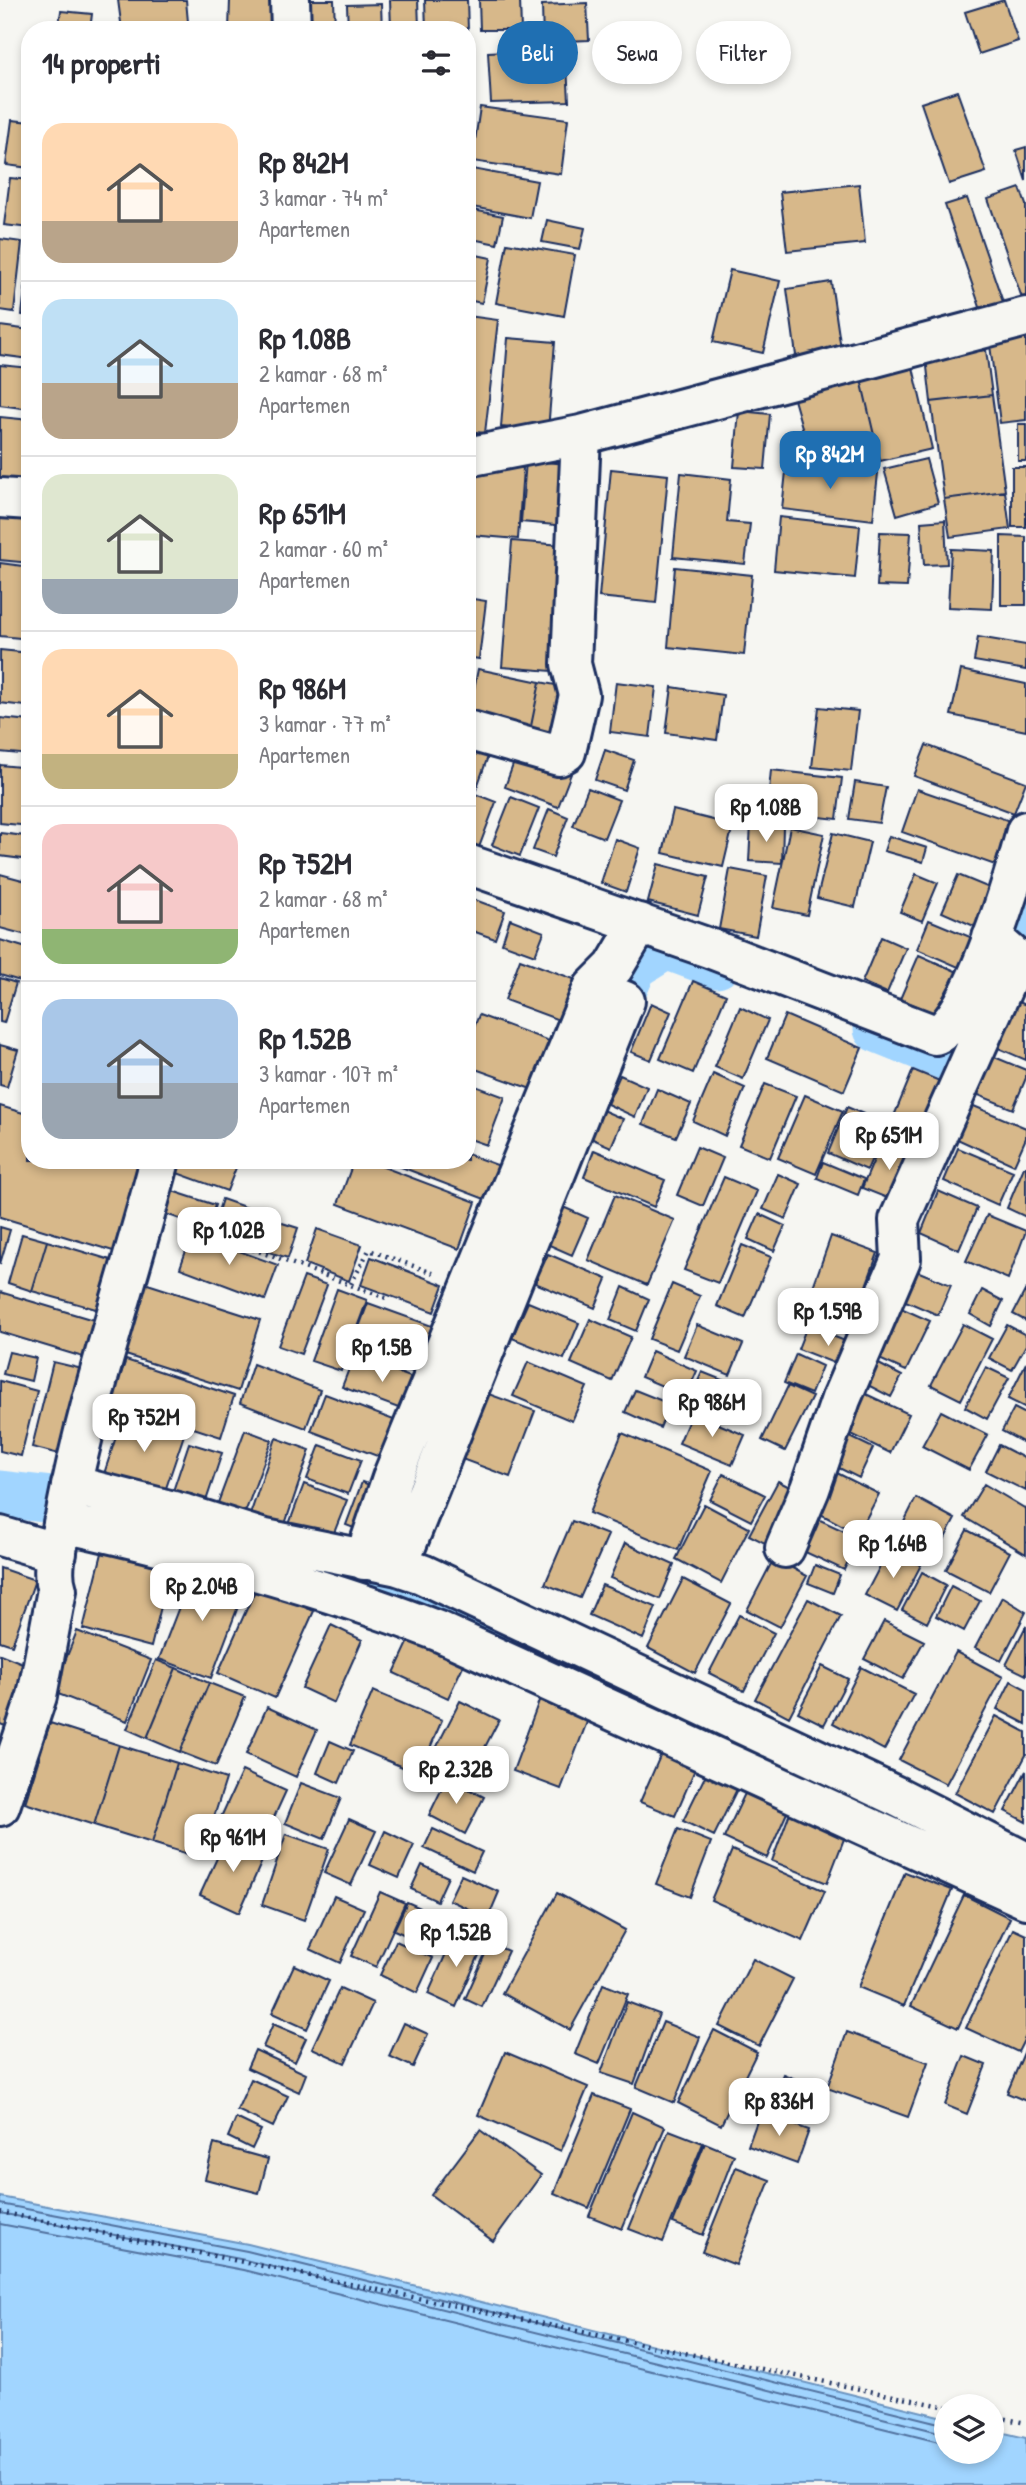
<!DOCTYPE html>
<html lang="id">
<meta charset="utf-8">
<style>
:root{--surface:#fff;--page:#f7f7f7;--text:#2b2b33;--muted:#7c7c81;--line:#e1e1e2;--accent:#1f6fb2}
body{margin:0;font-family:"Patrick Hand",sans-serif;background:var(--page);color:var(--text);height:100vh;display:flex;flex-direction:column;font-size:26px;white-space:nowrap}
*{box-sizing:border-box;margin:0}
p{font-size:23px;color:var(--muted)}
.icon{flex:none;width:38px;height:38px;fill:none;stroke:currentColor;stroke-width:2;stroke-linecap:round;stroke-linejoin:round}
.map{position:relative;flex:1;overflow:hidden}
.side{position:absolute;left:21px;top:21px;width:455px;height:1148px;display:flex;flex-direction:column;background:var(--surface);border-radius:28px;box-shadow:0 4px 10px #0003}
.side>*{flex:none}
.top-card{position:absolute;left:497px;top:21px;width:424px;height:63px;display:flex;gap:14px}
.fabs{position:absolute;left:934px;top:2394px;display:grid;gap:14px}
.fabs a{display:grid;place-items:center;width:70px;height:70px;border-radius:50%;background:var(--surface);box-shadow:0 4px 10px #0003;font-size:35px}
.price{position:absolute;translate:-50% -60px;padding:0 16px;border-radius:14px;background:#fff;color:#222;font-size:23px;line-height:46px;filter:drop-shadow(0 2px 4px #0008)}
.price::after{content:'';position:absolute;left:50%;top:42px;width:21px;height:16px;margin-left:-10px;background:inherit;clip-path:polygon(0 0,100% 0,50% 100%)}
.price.active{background:var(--accent);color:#fff}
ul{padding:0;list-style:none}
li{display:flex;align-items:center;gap:21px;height:175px;padding:0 21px}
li+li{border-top:2px solid var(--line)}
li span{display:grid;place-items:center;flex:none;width:196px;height:140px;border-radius:21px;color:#555}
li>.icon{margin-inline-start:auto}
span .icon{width:84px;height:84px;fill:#fffc;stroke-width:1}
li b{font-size:30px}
h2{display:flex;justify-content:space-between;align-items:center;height:84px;padding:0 21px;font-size:30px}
.tag{padding:0 24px;border-radius:32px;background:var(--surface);box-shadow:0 4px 10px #0003;font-size:24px;line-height:63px}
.tag.active{background:var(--accent);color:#fff}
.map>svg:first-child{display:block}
.water{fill:#a1d5ff;stroke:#6b93bf;stroke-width:2}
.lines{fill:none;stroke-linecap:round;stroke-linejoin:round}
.shore{stroke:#51719e;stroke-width:2}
.canal{stroke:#a1d5ff;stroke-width:47}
.building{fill:#d7b88a;stroke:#1b2f5e;stroke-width:2}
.street-casing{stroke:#1b2f5e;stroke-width:44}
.path{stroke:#1b2f5e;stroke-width:4.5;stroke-dasharray:2 5;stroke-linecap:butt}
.street{stroke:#f6f6f2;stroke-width:38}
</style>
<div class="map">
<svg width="1026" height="2485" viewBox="0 0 1026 2485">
<rect width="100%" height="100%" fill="#f6f6f2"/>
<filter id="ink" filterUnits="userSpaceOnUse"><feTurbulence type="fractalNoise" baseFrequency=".0143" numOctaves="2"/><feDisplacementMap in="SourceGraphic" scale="14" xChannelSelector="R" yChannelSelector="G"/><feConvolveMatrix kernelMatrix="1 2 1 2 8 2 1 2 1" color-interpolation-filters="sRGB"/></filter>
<g filter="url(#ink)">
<path class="water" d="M0,2197L248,2244L947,2418V2452H992V2430L1026,2438V2485H0Z"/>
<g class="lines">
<path class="shore" d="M0,2204L247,2251L947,2425
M0,2213L245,2260L947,2434
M0,2224L243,2270L947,2444"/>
<path class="canal" d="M611,1018L634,966L666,946L717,965
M877,1029L956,1061L1026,919
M0,1494L70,1502L113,1512
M325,1566L374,1578L605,1680"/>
</g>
<path class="building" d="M118,0H186L188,22L122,30Z
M230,0H276L275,30H229Z
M296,0H334L335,28L307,30Z
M390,0H418L419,27L391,28Z
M425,0H467L468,30H426Z
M479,0H520L521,30H480Z
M1004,0L1018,41L979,54L965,12Z
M587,3L589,40L543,42L542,5Z
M381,4L382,30H348L347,5Z
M61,11L92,14L90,30H58Z
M566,48L569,101L491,103L488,52Z
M957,91L986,172L949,184L921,103Z
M480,107L568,119L561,174L472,161Z
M12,120L30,122V168L6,165Z
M1026,147V181L1016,150Z
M467,168L537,181L530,218L467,206Z
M10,178L30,180V228L4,225Z
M859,184L865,243L787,251L780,192Z
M1020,188L1026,205V300L1023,301L988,199Z
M967,198L1004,305L982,313L945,205Z
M468,209L503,216L497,244L467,238Z
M547,220L585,228L580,249L542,242Z
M0,239L22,242L14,312L0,310Z
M507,243L575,255L564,316L496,303Z
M30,247V316L22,315Z
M467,253L491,258L482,303L467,300Z
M730,270L780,281L763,353L713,342Z
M831,282L842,356L797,363L787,289Z
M468,316L498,320L485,433L467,431Z
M0,326L30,330V359L0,355Z
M1026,333V420L1000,423L989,337Z
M508,338L555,342L548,431L501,427Z
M986,350L992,395L931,402L926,358Z
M912,363L932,449L880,461L860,375Z
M0,365L30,368V409L0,405Z
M860,375L880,461L849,468L810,455L791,389Z
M992,395L1005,491L944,499L931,402Z
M739,411L770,414L765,469L734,467Z
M0,417L30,420L28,482L0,479Z
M1018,424H1026V461H1018Z
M926,459L938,503L897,515L884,469Z
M526,461L571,464L567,526L521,522Z
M787,462L878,473L873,520L782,509Z
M476,464L523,468L518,539L471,535Z
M1012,467H1026V527H1012Z
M611,469L668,475L656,603L599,597Z
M467,471H472L467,573Z
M681,473L731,479L727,522L750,524L745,564L673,557Z
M1005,491L1010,529L950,537L944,499Z
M0,509L30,512V563L0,560Z
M779,517L860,526L855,578L774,570Z
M945,520L947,564L924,565L921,522Z
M880,532L911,533L907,587L877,586Z
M1001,536L1026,537V605H1001Z
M512,541L562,545L552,671L502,667Z
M951,549L994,551L992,609L948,607Z
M0,563L30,567V639L0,636Z
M675,567L752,575L744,655L668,647Z
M467,598L486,601L479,659L467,657Z
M978,637L1026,645V670L974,661Z
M0,650L30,653L25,706L0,703Z
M478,669L540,682L529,736L467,724Z
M961,670L1026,684V731L951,715Z
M540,682L576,689L565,743L529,736Z
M616,682L656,687L650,737L610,732Z
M672,687L723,695L717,740L666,733Z
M819,707L858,711L851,771L812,767Z
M0,718L30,721V755L0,752Z
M467,739L491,748L476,790L467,786Z
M926,745L1026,782L1014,813L914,776Z
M605,750L634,760L624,790L595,780Z
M518,751L572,771L558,807L505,787Z
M0,765L30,768V826L0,823Z
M771,770L842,778L837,819L767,811Z
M855,782L886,787L879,823L849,819Z
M588,788L619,800L604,838L573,826Z
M917,789L1010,821L995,865L902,832Z
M470,792L496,802L478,850L467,846V799Z
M511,797L539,808L520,856L492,845Z
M549,809L568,817L553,857L533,850Z
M673,810L733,825L723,867L663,853Z
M751,824L783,826L782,863L749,861Z
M790,827L824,834L807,915L773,908Z
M0,833L25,836L23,859L0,856Z
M833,833L870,842L855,907L817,898Z
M889,836L927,848L923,862L884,851Z
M615,839L640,848L626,892L601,883Z
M658,864L708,877L698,915L648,902Z
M730,869L767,876L756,936L719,929Z
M0,874L30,882V936L0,928Z
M916,874L938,883L922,921L900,912Z
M958,875L992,889L976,927L942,912Z
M467,897L505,911L495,939L467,929Z
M510,919L544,932L535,955L502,943Z
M929,920L975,939L963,969L917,949Z
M881,937L906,948L887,993L862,982Z
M0,940L30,949L27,983L0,975Z
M919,955L967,976L948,1019L900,999Z
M520,959L590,985L575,1026L505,1000Z
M0,978L16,983L4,1023L0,1022Z
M693,981L726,995L693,1073L660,1059Z
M1009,998L1026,1005V1060L989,1044Z
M651,1003L671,1012L651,1060L631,1052Z
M740,1007L768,1020L743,1079L715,1067Z
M479,1015L552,1042L534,1090L467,1066V1045Z
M785,1015L862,1048L844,1091L767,1058Z
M0,1045L18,1050L7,1087L0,1085Z
M992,1056L1026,1070V1078L1013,1109L976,1094Z
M913,1070L952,1086L928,1145L889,1128Z
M713,1074L745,1088L725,1136L693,1121Z
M620,1075L647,1087L635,1117L607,1104Z
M467,1083L505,1097L487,1145L467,1138Z
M765,1084L796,1096L770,1158L739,1145Z
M657,1089L691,1104L676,1137L643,1124Z
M805,1095L843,1111L816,1174L778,1158Z
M969,1104L1026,1128V1138L1014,1165L955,1138Z
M0,1106L30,1115V1160H150L123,1254L0,1217Z
M847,1107L887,1124L867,1170L828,1153Z
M600,1109L623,1119L611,1147L588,1137Z
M882,1141L916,1155L897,1202L862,1188Z
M697,1147L723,1158L703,1206L677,1195Z
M958,1148L1013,1171L998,1205L944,1181Z
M594,1150L665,1180L654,1207L584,1177Z
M467,1154L508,1169L495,1203L383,1160H467Z
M182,1160H239L227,1191L177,1173Z
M354,1160H365L476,1202L459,1249L338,1204Z
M823,1162L864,1179L858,1195L817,1178Z
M1024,1167H1026V1217L1007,1208Z
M778,1174L801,1184L786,1219L763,1209Z
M724,1177L757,1191L718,1283L684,1270Z
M160,1187L215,1205L207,1229L152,1209Z
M938,1191L977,1208L959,1250L921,1233Z
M615,1195L675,1220L647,1285L588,1260Z
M222,1199L259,1212L248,1246L211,1233Z
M563,1207L588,1218L572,1255L547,1244Z
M759,1214L785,1226L774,1251L748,1239Z
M987,1215L1026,1231L1008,1279L966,1261Z
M260,1216L298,1228L288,1258L250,1246Z
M0,1227L10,1230L0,1264Z
M317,1229L362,1245L349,1281L305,1264Z
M22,1234L47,1241L32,1291L8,1283Z
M192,1234L278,1265L265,1300L180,1268Z
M831,1236L878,1253L848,1335L802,1318Z
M47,1241L124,1264L110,1313L32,1291Z
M742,1245L771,1257L745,1318L717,1306Z
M548,1254L607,1279L595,1308L535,1283Z
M371,1257L444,1285L434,1312L361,1285Z
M907,1267L951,1285L938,1315L894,1296Z
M304,1277L327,1285L301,1354L278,1346Z
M132,1279L260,1320L238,1391L110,1350Z
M672,1284L700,1296L677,1350L649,1339Z
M623,1287L649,1299L636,1331L610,1320Z
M337,1289L367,1300L341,1371L311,1361Z
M1026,1289V1321L1013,1314Z
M982,1290L1003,1301L991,1326L970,1314Z
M0,1292L107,1324L96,1361L0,1332Z
M528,1302L579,1323L564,1359L512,1338Z
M368,1303L446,1331L429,1378L351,1349Z
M892,1304L930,1321L906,1371L868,1354Z
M590,1319L631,1337L612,1381L571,1363Z
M963,1324L992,1339L961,1400L931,1385Z
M697,1325L743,1344L730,1375L684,1356Z
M1007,1325L1026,1335V1345L1012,1370L989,1358Z
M807,1326L858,1346L849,1369L798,1349Z
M652,1351L697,1371L686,1396L641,1377Z
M9,1352L36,1358L31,1381L3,1374Z
M796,1354L822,1366L811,1394L784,1383Z
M354,1356L421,1381L409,1412L342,1387Z
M869,1359L902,1376L891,1397L858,1380Z
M126,1360L234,1396L221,1437L111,1401Z
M53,1362L95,1372L74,1458L32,1447Z
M528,1362L587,1387L572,1421L513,1396Z
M1026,1363V1408L1008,1399Z
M253,1364L320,1390L306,1428L240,1403Z
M986,1367L1009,1378L987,1419L965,1407Z
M702,1372L737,1386L723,1417L689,1402Z
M0,1381L37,1391L21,1456L0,1451Z
M788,1386L812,1397L785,1451L762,1440Z
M855,1389L909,1414L890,1453L837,1427Z
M635,1390L670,1404L660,1428L625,1412Z
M483,1392L535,1411L510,1477L459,1458Z
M325,1394L407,1425L393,1462L311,1431Z
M1014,1408L1026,1414V1444L1002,1431Z
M941,1411L988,1435L969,1470L922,1446Z
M124,1412L185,1432L163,1497L103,1477Z
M692,1413L745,1435L732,1465L679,1443Z
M245,1430L272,1440L242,1521L215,1511Z
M622,1433L712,1471L678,1550L589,1513Z
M844,1434L873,1448L859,1478L829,1463Z
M276,1438L310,1450L282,1533L248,1521Z
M189,1443L222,1453L204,1507L171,1497Z
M320,1445L361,1460L348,1494L307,1479Z
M999,1445L1026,1459V1491L986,1471Z
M835,1472L879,1494L858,1534L815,1511Z
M723,1474L765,1495L751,1521L710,1500Z
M778,1481L803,1494L775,1548L749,1535Z
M362,1482L380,1489L364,1532L346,1525Z
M304,1484L347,1500L330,1543L288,1527Z
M984,1484L1026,1509V1554L964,1517Z
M916,1498L955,1519L933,1561L895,1540Z
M704,1504L749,1528L721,1583L676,1559Z
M805,1513L859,1538L844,1570L790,1545Z
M572,1521L608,1535L580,1598L545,1584Z
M967,1530L1010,1552L989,1592L946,1570Z
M105,1541L173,1558L151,1647L83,1629Z
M625,1543L674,1565L660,1599L610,1578Z
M889,1549L921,1565L897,1611L865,1595Z
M774,1558L807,1576L780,1627L747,1610Z
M815,1565L840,1575L833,1593L808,1583Z
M0,1568L35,1580L12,1645L0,1641Z
M194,1568L245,1588L211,1678L159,1659Z
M922,1572L946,1585L927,1623L902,1610Z
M683,1579L731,1604L695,1673L648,1648Z
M602,1585L656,1607L643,1639L589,1615Z
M257,1586L314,1611L275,1698L218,1673Z
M951,1586L980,1601L964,1631L936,1616Z
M1002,1597L1026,1612L1001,1661L975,1648Z
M808,1599L841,1616L789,1717L755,1699Z
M739,1615L774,1633L744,1691L709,1673Z
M884,1621L924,1641L903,1679L864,1659Z
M331,1625L362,1640L334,1703L302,1688Z
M1026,1626V1675L1006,1665Z
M415,1628L469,1653L448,1698L394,1673Z
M77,1631L151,1660L127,1721L53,1692Z
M956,1652L1003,1677L946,1784L899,1760Z
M0,1654L35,1668L11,1728L0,1724Z
M156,1660L176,1668L147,1738L127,1729Z
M822,1666L848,1679L824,1725L798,1712Z
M861,1667L914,1694L884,1750L833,1723Z
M176,1668L209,1683L180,1752L147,1738Z
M1011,1681L1026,1689V1724L997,1709Z
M209,1683L245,1697L216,1766L180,1752Z
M543,1690L592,1709L561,1789L513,1771Z
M373,1691L442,1720L419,1774L350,1745Z
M460,1701L499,1720L466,1784L428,1764Z
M267,1707L317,1730L296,1777L246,1754Z
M996,1716L1026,1732V1755L995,1814L955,1793Z
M50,1723L119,1745L94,1825L25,1803Z
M668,1738L702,1753L675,1816L640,1802Z
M330,1741L353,1751L339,1783L317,1773Z
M119,1745L177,1763L152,1843L94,1825Z
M712,1762L743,1777L714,1836L683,1821Z
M177,1763L226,1779L201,1858L152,1843Z
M242,1771L286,1791L265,1837L221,1817Z
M1026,1771V1822L1005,1811Z
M447,1778L484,1797L465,1834L429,1815Z
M301,1783L341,1798L324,1839L285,1823Z
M747,1789L789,1808L767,1858L724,1838Z
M791,1810L847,1831L827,1883L772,1861Z
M349,1819L376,1831L351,1885L324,1873Z
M433,1829L482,1852L473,1871L424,1848Z
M678,1829L711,1842L690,1897L656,1884Z
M385,1831L414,1845L399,1878L370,1865Z
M228,1834L266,1852L239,1913L200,1895Z
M286,1834L329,1849L304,1920L262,1905Z
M732,1850L825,1891L803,1941L711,1900Z
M422,1865L448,1877L437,1901L411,1889Z
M905,1872L952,1890L904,2006L858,1987Z
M461,1875L499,1892L488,1918L449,1900Z
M380,1892L405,1903L376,1967L351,1956Z
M557,1893L625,1930L570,2030L502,1993Z
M964,1895L1010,1918L958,2028L911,2006Z
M334,1896L364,1909L340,1963L310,1949Z
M407,1902L447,1920L434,1948L394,1930Z
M1013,1929L1026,1935V2036L1018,2052L966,2028Z
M456,1931L484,1944L456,2007L428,1994Z
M396,1941L433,1958L417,1993L380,1975Z
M490,1943L508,1951L482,2007L465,1999Z
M753,1959L793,1979L759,2046L719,2026Z
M294,1965L329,1981L307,2029L272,2013Z
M603,1984L628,1994L599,2064L575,2054Z
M340,1988L373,2003L345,2063L312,2048Z
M627,2002L659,2014L634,2084L601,2073Z
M663,2022L700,2037L674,2103L636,2087Z
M404,2023L428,2034L413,2067L389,2056Z
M273,2024L306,2038L295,2062L263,2047Z
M714,2030L757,2052L721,2125L678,2103Z
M847,2032L928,2062L908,2117L827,2088Z
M1026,2048V2101L1007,2093Z
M255,2050L306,2074L299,2092L247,2068Z
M505,2052L588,2087L561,2151L478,2115Z
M964,2056L986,2065L967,2114L945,2105Z
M783,2074L817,2088L806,2116L771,2102Z
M251,2079L288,2096L273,2127L237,2110Z
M594,2095L630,2109L589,2208L554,2193Z
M632,2112L665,2127L622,2229L589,2216Z
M760,2113L809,2130L797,2164L748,2146Z
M236,2118L261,2130L252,2149L228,2137Z
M480,2130L541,2175L493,2241L431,2195Z
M669,2130L703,2143L663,2242L629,2229Z
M705,2143L734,2155L703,2235L673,2223Z
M214,2144L268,2159L259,2193L205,2179Z
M736,2167L770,2180L736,2265L702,2252Z"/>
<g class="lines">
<defs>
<path id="street" d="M290,0L291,30
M467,457L581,435L1026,317
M0,498L30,500
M467,730L559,756L566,752L579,695L571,664L581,435
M467,864L709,948L935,1035C970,1027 1017,868 1026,831
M71,1485L185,1514L261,1538L398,1566L422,1574L898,1797L1026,1862
M63,1523C191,1551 316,1584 438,1631L1026,1899
M0,1536L57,1553
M785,1548L810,1489L841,1399L901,1259L899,1220L1014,963V957L992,938
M364,1560L392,1478L593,988L614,967L640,923
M398,1566L625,1001L593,988
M0,1806L37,1696L57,1590C49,1567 60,1540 65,1517C88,1396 129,1279 160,1160"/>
</defs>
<use href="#street" class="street-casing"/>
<path class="path" d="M187,1225L386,1298
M351,1284L369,1250L433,1273
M0,2212L947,2407
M992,2416L1026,2423"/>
<use href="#street" class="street"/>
</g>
</g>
</svg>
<div class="fabs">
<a><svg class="icon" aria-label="layers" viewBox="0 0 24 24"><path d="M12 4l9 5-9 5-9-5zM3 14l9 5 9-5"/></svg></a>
</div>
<b class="price active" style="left:830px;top:491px">Rp 842M</b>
<b class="price" style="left:766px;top:844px">Rp 1.08B</b>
<b class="price" style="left:889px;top:1172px">Rp 651M</b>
<b class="price" style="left:229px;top:1267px">Rp 1.02B</b>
<b class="price" style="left:828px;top:1348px">Rp 1.59B</b>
<b class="price" style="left:382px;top:1384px">Rp 1.5B</b>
<b class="price" style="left:712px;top:1439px">Rp 986M</b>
<b class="price" style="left:144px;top:1454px">Rp 752M</b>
<b class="price" style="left:893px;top:1580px">Rp 1.64B</b>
<b class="price" style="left:202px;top:1623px">Rp 2.04B</b>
<b class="price" style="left:456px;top:1806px">Rp 2.32B</b>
<b class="price" style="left:233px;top:1874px">Rp 961M</b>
<b class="price" style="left:456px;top:1969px">Rp 1.52B</b>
<b class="price" style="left:779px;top:2138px">Rp 836M</b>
<div class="top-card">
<a class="tag active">Beli</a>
<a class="tag">Sewa</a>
<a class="tag">Filter</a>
</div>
<section class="side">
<h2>14 properti<svg class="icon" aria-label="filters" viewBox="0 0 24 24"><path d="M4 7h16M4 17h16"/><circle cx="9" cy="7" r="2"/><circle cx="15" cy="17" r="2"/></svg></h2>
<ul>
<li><span style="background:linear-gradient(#ffd9b3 70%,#b9a48a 0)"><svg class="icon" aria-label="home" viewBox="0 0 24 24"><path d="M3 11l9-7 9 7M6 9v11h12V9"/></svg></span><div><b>Rp 842M</b><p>3 kamar · 74 m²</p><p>Apartemen</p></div></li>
<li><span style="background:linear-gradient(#bfe0f5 60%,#b9a48a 0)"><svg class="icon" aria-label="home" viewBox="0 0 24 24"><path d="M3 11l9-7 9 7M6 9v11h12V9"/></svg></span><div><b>Rp 1.08B</b><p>2 kamar · 68 m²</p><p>Apartemen</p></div></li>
<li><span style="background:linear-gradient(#dfe7d0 75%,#9aa5b1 0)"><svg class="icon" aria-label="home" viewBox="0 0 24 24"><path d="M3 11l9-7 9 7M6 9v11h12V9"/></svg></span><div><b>Rp 651M</b><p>2 kamar · 60 m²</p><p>Apartemen</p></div></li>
<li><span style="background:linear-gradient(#ffd9b3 75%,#c2b280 0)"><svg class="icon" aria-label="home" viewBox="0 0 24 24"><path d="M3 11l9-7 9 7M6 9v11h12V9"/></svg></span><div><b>Rp 986M</b><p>3 kamar · 77 m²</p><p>Apartemen</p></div></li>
<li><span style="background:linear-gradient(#f6c9c9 75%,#8fb573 0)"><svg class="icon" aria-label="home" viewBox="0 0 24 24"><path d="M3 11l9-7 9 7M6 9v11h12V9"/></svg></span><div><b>Rp 752M</b><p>2 kamar · 68 m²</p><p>Apartemen</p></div></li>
<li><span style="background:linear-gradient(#a9c7e8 60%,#9aa5b1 0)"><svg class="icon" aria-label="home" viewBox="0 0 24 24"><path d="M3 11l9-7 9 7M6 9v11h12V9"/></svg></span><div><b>Rp 1.52B</b><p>3 kamar · 107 m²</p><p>Apartemen</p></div></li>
</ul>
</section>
</div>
